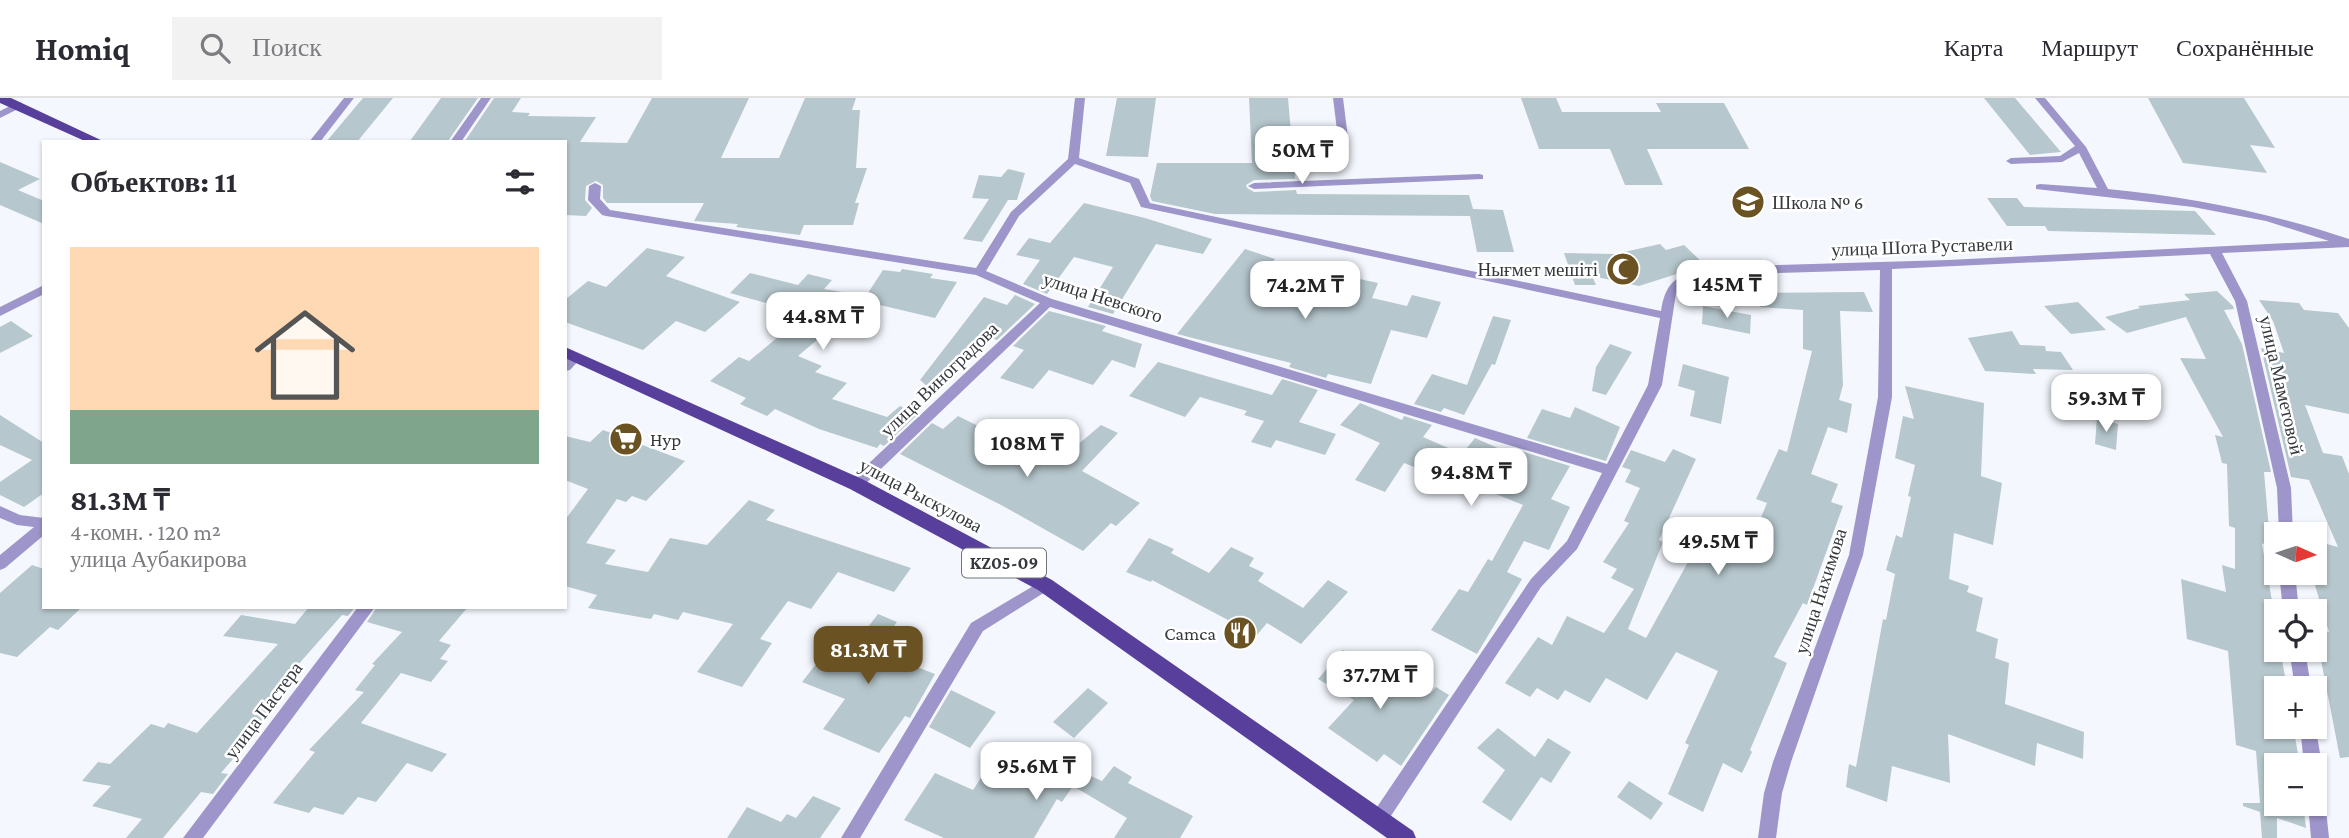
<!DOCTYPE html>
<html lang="ru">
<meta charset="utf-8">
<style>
:root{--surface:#fff;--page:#f2f2f3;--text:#2b2b33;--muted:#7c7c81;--line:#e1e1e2;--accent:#6b5223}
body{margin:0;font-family:"Crimson Pro",serif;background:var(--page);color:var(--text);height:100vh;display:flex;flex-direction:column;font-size:26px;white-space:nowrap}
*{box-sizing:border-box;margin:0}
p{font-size:23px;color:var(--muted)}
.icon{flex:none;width:38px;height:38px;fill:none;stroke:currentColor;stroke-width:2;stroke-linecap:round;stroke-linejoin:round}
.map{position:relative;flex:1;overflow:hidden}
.drawer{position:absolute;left:42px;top:42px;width:525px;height:469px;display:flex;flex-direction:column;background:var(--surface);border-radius:0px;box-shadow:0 2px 5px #0004}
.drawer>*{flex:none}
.needle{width:46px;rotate:93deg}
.tools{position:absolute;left:2264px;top:424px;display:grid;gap:14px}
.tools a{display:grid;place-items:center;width:63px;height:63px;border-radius:0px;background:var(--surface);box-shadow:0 2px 5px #0004;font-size:35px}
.price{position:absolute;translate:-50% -60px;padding:0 16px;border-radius:14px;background:#fff;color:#222;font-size:23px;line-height:46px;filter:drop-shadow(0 2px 4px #0008)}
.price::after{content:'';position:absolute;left:50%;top:42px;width:21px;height:16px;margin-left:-10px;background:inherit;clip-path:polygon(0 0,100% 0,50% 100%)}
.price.current{background:var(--accent);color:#fff}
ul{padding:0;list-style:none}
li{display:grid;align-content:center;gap:14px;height:371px;padding:0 28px}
li span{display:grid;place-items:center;height:217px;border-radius:0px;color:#555}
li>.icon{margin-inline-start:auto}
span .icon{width:126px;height:126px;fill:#fffc;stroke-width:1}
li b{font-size:30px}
h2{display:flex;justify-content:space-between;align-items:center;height:84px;padding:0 28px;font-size:30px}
header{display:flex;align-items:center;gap:42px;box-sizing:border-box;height:98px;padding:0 35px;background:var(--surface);border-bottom:2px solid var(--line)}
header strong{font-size:33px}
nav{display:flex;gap:38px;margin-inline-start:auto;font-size:24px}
.search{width:490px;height:63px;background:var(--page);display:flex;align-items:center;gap:18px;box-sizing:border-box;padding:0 24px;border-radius:0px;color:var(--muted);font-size:26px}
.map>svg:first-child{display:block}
.building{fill:#b6c7cd}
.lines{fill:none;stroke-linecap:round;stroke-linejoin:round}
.street{fill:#9e95ca;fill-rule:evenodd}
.primary{fill:#583f9c;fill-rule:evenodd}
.labels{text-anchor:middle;stroke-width:5;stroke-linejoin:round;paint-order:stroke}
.shield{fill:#fff;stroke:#727477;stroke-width:2}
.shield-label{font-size:18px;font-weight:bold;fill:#35383d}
.poi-label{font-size:19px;fill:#35383d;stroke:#fff;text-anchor:start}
.street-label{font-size:19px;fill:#35383d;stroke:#fff}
</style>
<header>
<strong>Homiq</strong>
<div class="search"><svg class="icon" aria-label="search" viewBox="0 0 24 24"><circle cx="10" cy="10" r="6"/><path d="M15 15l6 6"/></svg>Поиск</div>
<nav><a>Карта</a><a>Маршрут</a><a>Сохранённые</a></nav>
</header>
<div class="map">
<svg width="2349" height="740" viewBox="0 0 2349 740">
<rect width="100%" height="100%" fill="#f4f8fe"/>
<path class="building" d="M363,0H393L357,44H326Z
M441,0H478L448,43H410Z
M494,0H521L512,14L530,15L528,18L596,19L580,44L627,45L652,0H749L721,60H779L805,0H856L852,12H860L856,70H867L855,105H859L853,127H804L800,137L736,129L738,126L694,123L704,105H607L603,100V87L596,83L586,88L585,102L592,110L586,118L565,117V44L465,43Z
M1117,0H1156L1148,59L1106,58Z
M1249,0H1288L1295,81L1254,82L1246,87L1247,90L1254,94L1296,92L1297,96L1469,97L1473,111L1503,112L1514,154H1477L1470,118L1215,116L1152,103L1150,98L1157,65H1252Z
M1521,0H1556L1562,14H1661L1656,5H1724L1749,51H1647L1663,87H1625L1610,51H1539Z
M1984,0H2015L2061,54L2030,57Z
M2148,0H2244L2275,50L2250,47L2267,75L2183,65Z
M0,64L40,81L18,92L44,103V126L0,107Z
M1008,71L1025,75L1017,102H1008L982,144L963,141L989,101L972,100L979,77L1001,79Z
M1987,100H2017L2024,109L2195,113L2216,137L2048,133L2045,128H2007Z
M1084,105L1145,120L1212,141L1203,156L1156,146L1113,216L1088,209L1113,169L1074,159L1047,196L1023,186L1040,162L1016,157L1029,140L1050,145Z
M1660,146L1666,152L1684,147L1705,167L1639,188L1592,178L1596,187H1575L1564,155L1615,156Z
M647,150L685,159L666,178L740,204L705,234L676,223L643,252L565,224V202L588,183L606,189Z
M1245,151L1275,161L1264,174L1271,176L1270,179L1348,197L1355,180L1378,185L1372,200L1407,208L1412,197L1441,204L1427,240L1391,232L1371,286L1328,276L1326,280L1289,269L1291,265L1177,236Z
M902,171L933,176L930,180L957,184L935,220L863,203L798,258L822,268L815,274L847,285L832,301L887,319L900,308L917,317L884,348L880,346L877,350L819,331L775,311L767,318L740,306L746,300L710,283L739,259L749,263L806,216L730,195L750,175L798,187L808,176L832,182L824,191L866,198L883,172L900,174Z
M2217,193L2233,208L2234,211L2224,212L2242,246L2271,374H2264L2270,444L2262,446L2277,531V551H2280L2286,584L2277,581V628H2293L2300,667H2277V705H2303L2306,730L2277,720V740H2262L2260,714L2243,708V705H2260L2256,653L2236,647L2228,553L2187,541L2181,481L2226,494L2222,467L2235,471V430L2229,428L2227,366L2222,365L2215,337L2223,339L2180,260L2206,261L2186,219L2127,235L2105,219L2140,210L2138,208L2190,202L2184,196Z
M1864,194L1873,214L1840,213L1843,287L1839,302L1852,306L1847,335L1828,329L1811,376L1838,386L1831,404L1843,408L1807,507L1803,505L1774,559L1787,565L1750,652L1752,654L1742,675L1723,665L1703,714L1668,696L1689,647L1685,645L1718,573L1676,554L1647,602L1606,580L1590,605L1565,592L1558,602L1537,590L1530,599L1505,585L1538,539L1552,547L1567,518L1604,535L1634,491L1611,480L1617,471L1603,464L1629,425L1624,423L1640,390L1625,384L1631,372L1622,369L1631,352L1665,364L1673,351L1696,361L1659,442L1663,444L1628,531L1646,540L1703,437L1746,455L1767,405L1756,401L1779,351L1787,354L1812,253L1803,251V212L1760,209L1761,195Z
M1015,197L1035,206L997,242L983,237L928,289L920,282L984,199L1007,207Z
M2259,202L2299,205L2304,212L2338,215L2349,230V316L2305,307L2323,355L2342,358L2349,376V659L2340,660L2315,531L2329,534L2311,474H2315V443L2338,449L2309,382L2291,379L2261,250L2284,255L2273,223Z
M2078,204L2106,232L2071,236L2044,208Z
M1703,208L1751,217L1750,236L1702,226Z
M1049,213L1106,228L1102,233L1142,246L1135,270L1112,262L1093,287L1049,272L1033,291L1000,280L1024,252L1013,248Z
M1493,218L1511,222L1495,267L1492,266L1464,317L1444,310L1441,314L1414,306L1432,276L1467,287Z
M11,223L33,238L0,255V229Z
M2012,233L2020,247L2045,248L2046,253L2061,254L2073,272L2033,271L2036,276L1985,273L1968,240Z
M1610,246L1632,254L1606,297L1592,293L1596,269Z
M1158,264L1272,297L1282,281L1318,292L1299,324L1336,336L1325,357L1276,342L1271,350L1251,344L1264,323L1244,317L1247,313L1200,299L1185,319L1129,298Z
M1683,266L1729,279L1721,326L1690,318L1695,293L1678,288Z
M1905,288L1984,305L1981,378L2002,385L1993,447L1954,435L1949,481L1969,488L1967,494L1983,500L1976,533L1998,541L1995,560L2009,565L2005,606L2084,634L2083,661L2037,645L2035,668L1948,636L1950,685L1892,668L1887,704L1846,689L1849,666L1856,669L1883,521L1886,522L1895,476L1886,472L1896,437L1902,440L1911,399L1908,398L1915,367L1895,360L1903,318L1914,321Z
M1360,305L1402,322L1404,318L1432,327L1423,339L1462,356L1475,340L1518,359L1521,353L1570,368L1551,401L1570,409L1549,452L1524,443L1507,474L1522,481L1477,556L1431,532L1459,491L1468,494L1488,461L1492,463L1523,407L1479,389L1477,391L1425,366L1422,372L1404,365L1385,394L1355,382L1380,345L1340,327Z
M1575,309L1620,329L1606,363L1527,340L1542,311L1570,320Z
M0,317L44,345V395L24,409L0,397V384L32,362L0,347Z
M958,318L1055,366L1101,327L1118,335L1082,373L1140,405L1116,428L1111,425L1083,453L1003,408L900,356L932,325L943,331Z
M2097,320L2118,326L2116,352L2095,346Z
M603,332L685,363L646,403L632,398L626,404L617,401L586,445L616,452L605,466L648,474L670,440L707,447L749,402L775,412L766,422L911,470L894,494L838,474L811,511L788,503L760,541L772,545L742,589L697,574L733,526L683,514L678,522L654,516L651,521L588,510L597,497L565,488V422L588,391L565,382V338L590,344Z
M1149,440L1174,451L1171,455L1209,475L1231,449L1254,460L1249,468L1264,475L1258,483L1303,510L1328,482L1348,494L1301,546L1267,525L1251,544L1225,528L1230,523L1152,482L1151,484L1126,474Z
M32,467L44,471V509H82L58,532L50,529L17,559L0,555V495Z
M309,509H355L348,518L342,517L266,603L279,607L221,675L228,676L213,696L201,694L163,740H126L142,721L92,708L111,688L82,683L98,664L110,666L151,626L164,630L168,625L197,635L278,546L223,538L241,517L295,526Z
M377,509H468L439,543L451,547L440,561L448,563L431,584L401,575L361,625L447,656L432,674L407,665L376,704L358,699L343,717L314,709L309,715L273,705L315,654L309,652L364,594L355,592L375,567L372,566L402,534L367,524Z
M878,516L897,524L875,553L935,576L910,620L905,618L879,655L823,631L845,601L802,584L841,534L859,541Z
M1343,552L1365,565L1360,572L1397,597L1410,583L1430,596L1436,589L1449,597L1401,668L1384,656L1377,664L1328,630L1354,602L1318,581Z
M1088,590L1108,605L1074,640L1053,624Z
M951,592L996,614L970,650L929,629Z
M1498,630L1535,659L1548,640L1571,654L1551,685L1541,679L1511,723L1482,704L1505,672L1477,650Z
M1001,649L1050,670L1056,662L1102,683L1114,668L1132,679L1128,685L1193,718L1180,740H1114L1127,720L1073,688L1062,704L1057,701L1034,740H944L904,722L935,675L973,692Z
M1629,683L1663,705L1651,722L1617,699Z
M813,698L841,710L820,740H727L747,709L781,724L787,716L796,720Z"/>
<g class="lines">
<path class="street" d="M344,0H354L320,44H309Z
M481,0H491L461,44H450Z
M1075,0H1085L1079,60L1139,81L1150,105L1661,213C1666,181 1678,178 1707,169L1948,162L2329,143L2266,123L2193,109L2036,91V87L2040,86L2097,90L2079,55L2062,64L2011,66L2006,63L2011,60L2060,58L2075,48L2035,0H2045L2086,49L2108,91C2191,99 2271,115 2349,141V149L2222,155L2247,203L2291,390L2293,436H2279L2277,390L2235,203L2210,156L1892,171V299L1863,457L1791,664L1782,695L1776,740H1758L1764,695L1773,664L1849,457L1878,299L1880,172L1708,177L1686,185L1676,195L1662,287L1577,451L1541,489L1385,727L1379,729L1373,727L1370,721L1373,715L1531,481L1567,443L1602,375L1050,209L861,390H851L849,386L851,382L1040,205L976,177L606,118L602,117L588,102L589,88L595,85L601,88L600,101L610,112L976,170L1011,114L1068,61ZM1075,66L1130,85L1141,109L1660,220L1648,287L1607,366L1052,201L986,173L1019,118Z
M1333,0H1343L1349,48L1348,50H1340L1339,48Z
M18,4L22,5V9L0,20V13Z
M1479,76L1483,77V81L1254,91L1248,88L1254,85Z
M44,187V196L0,218V209Z
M576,255L582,259L570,272L565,273V262Z
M0,408L20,417L44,420V437L5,470L0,472V457L34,429L17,427L0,420Z
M2279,474H2295L2299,513H2283Z
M1045,481L1050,483L1053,487L1050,491L983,533L860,740H841L971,525Z
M358,509H375L203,740H183Z
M2289,551H2305L2311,590H2295Z
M2315,626L2322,667L2319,672L2315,674V667H2304L2300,628H2315Z
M2315,684L2321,687L2324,692L2329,740H2311L2308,705H2315Z"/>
<path class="primary" d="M0,0H11L105,44H87L0,5Z
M565,249L862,381L1052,482L1413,733L1416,740H1387L1038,492L850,391L565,260Z"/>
</g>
<defs>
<symbol id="school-disc" viewBox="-11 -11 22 22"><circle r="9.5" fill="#6b5223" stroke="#fff"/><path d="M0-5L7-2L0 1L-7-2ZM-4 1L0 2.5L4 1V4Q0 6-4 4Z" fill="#fff"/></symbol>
<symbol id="mosque-disc" viewBox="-11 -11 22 22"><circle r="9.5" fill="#6b5223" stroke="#fff"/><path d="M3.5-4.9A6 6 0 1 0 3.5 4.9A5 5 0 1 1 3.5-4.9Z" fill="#fff"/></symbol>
<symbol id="supermarket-disc" viewBox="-11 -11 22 22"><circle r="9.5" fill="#6b5223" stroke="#fff"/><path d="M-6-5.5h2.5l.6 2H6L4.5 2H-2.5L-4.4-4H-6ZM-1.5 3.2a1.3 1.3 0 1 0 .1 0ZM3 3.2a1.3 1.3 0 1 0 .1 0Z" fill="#fff"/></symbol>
<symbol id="restaurant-disc" viewBox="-11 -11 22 22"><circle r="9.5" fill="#6b5223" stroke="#fff"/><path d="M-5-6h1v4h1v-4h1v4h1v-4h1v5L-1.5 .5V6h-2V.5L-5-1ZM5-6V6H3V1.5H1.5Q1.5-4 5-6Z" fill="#fff"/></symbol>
</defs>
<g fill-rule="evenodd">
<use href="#school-disc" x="1729" y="85" width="38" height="38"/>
<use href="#mosque-disc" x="1604" y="152" width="38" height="38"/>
<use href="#supermarket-disc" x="607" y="322" width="38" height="38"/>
<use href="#restaurant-disc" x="1221" y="516" width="38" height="38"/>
</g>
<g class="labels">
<rect class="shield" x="962" y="450.5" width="84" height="29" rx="5"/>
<g class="shield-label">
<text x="1004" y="471">KZ05-09</text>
</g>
<g class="poi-label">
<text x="1772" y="111">Школа № 6</text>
<text x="1598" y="178" text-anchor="end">Нығмет мешіті</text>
<text x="650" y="348">Hyp</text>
<text x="1216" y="542" text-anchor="end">Camca</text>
</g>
<g class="street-label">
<text transform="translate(1922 148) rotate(-2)" y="7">улица Шота Руставели</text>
<text transform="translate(1103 199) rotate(18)" y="7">улица Невского</text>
<text transform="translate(939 281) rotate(-44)" y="7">улица Виноградова</text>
<text transform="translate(2282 287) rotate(77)" y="7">улица Маметовой</text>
<text transform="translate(921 397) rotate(28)" y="7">улица Рыскулова</text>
<text transform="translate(1820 493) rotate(-72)" y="7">улица Нахимова</text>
<text transform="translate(263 612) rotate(-53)" y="7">улица Пастера</text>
</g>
</g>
</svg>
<div class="tools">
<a><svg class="needle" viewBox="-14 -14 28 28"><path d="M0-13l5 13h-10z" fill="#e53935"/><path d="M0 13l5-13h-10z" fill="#7c7c81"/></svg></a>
<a><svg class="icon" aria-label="locate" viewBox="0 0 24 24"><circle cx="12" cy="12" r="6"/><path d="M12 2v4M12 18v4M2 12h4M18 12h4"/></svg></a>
<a>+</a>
<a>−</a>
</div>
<b class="price" style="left:1302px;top:88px">50M ₸</b>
<b class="price" style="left:1727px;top:222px">145M ₸</b>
<b class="price" style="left:1305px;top:223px">74.2M ₸</b>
<b class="price" style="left:823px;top:254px">44.8M ₸</b>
<b class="price" style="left:2106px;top:336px">59.3M ₸</b>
<b class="price" style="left:1027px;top:381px">108M ₸</b>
<b class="price" style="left:1471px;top:410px">94.8M ₸</b>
<b class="price" style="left:1718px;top:479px">49.5M ₸</b>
<b class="price current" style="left:868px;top:588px">81.3M ₸</b>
<b class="price" style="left:1380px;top:613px">37.7M ₸</b>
<b class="price" style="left:1036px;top:704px">95.6M ₸</b>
<section class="drawer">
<h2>Объектов: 11<svg class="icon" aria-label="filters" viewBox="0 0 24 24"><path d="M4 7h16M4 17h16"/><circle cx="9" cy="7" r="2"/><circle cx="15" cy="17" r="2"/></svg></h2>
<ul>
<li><span style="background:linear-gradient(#ffd9b3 75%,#7fa58c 0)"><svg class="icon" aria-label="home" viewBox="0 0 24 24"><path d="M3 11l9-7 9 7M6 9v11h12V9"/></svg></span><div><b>81.3M ₸</b><p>4-комн. · 120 m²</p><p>улица Аубакирова</p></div></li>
</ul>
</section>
</div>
